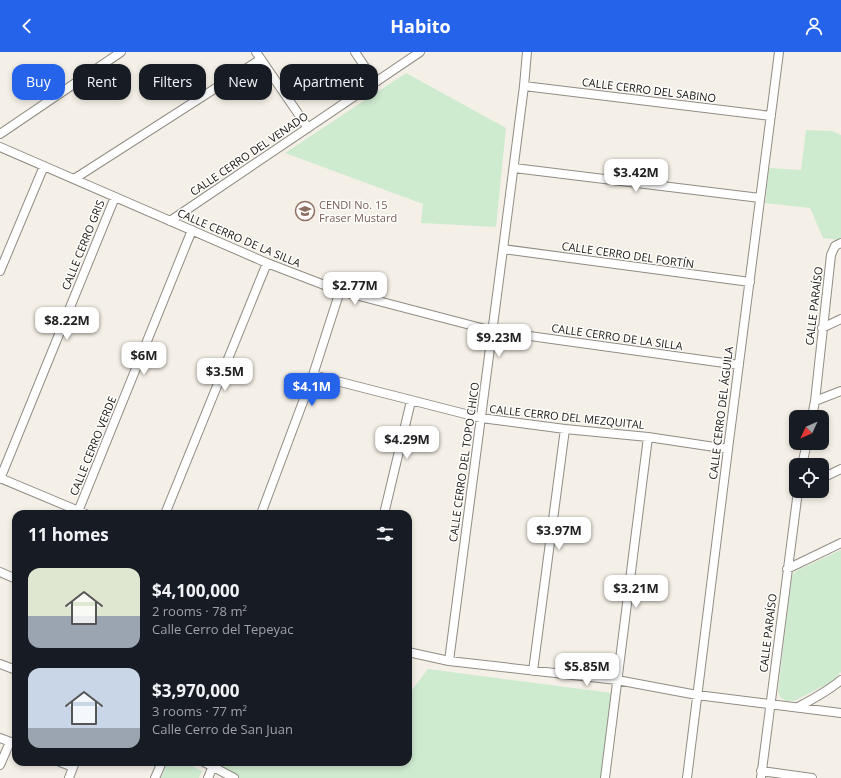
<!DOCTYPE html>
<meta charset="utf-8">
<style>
:root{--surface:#171b24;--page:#20242c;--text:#f1f3f6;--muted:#9ea1a6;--accent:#2563eb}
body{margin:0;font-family:"Open Sans",sans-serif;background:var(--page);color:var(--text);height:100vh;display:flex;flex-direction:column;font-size:15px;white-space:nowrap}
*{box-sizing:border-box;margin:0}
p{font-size:13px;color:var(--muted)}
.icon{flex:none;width:22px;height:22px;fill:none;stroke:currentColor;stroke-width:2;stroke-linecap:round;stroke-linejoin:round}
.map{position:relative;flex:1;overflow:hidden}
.drawer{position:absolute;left:12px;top:458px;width:400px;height:256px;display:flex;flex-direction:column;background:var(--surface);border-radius:12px;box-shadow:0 2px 6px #0003}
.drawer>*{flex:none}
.guide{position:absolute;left:12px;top:12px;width:400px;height:36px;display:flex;gap:8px}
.needle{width:26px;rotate:226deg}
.controls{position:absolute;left:789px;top:358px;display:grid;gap:8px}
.controls a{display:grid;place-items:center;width:40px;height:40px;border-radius:8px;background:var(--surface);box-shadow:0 2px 6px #0003;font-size:20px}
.price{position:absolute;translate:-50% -34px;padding:0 9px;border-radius:8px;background:#fff;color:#222;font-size:13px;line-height:26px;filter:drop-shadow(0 1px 2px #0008)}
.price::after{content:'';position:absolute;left:50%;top:24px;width:12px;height:9px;margin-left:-6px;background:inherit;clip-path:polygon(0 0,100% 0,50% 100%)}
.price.selected{background:var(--accent);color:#fff}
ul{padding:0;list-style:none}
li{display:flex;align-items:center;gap:12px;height:100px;padding:0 16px}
li span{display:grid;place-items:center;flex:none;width:112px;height:80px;border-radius:12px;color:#555}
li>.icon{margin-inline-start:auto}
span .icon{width:48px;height:48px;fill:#fffc;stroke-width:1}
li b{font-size:17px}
h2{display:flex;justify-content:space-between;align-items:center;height:48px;padding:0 16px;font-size:17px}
.chip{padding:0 14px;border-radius:12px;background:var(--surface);box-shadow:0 2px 6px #0003;font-size:14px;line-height:36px}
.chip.selected{background:var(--accent);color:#fff}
header{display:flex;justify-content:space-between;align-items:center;height:52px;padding:0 16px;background:var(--accent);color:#fff;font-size:18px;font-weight:700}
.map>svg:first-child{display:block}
.park{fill:#ceebd0}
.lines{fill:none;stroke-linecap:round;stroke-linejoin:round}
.street-casing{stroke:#918c84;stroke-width:10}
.street{stroke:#fff;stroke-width:8}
.labels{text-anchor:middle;stroke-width:3;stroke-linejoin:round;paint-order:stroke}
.street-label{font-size:11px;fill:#171512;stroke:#fffefc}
.education-label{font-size:11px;fill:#785e54;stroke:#fffefc;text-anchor:start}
</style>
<header><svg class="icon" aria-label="back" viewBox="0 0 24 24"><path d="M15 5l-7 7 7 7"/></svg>Habito<svg class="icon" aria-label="person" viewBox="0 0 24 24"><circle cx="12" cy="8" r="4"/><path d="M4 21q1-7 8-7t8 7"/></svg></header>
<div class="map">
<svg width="841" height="726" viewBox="0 0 841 726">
<rect width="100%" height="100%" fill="#f5f0e7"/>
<path class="park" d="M406,21L506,76L496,175L421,171L423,152L285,101Z
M806,78L832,79L841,83V187L839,188L823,186L810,156L765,151L769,116L801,118Z
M841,498V620L831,630L794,649H786L780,645L778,639L791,530L793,522L798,518Z
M428,617L612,641L601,726H239L209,710H408V643Z
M168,710H183L202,719L199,726H161Z"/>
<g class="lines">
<defs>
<path id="street" d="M256,0L308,76
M355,0L375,30
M524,34L771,64
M0,82L121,0
M0,95L267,211L340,239L493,279L739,313
M514,116L760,146
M74,127L261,7
M170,169L420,0
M503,197L750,230
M0,219L44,114
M822,276L841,267
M313,323L481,366L565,377L648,385L728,397
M815,349L841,339
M812,365L815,349L831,203L835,194L841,191
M802,413L807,391
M0,426L86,462
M822,426L841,417
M0,427L115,145
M77,462L192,178
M165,462L267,211
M261,462L313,323L340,239
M384,462L411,349
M787,517L841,491
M0,520L16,527
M408,600L449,609L617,628L697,643L841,661
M449,609L503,197L524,34L527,0
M0,612L16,618
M533,619L565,377
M798,655C813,647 828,639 841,628
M0,686L16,692
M60,710L73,715
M204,710L234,726
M0,713L10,690
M761,719L812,726
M69,726L75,710
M155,726L162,710
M208,726L213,714
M605,726L648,385
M687,726L728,397L779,0
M761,726L798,439"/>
</defs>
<use href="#street" class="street-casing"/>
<use href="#street" class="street"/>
</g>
<defs>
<symbol id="university-ring" viewBox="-11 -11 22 22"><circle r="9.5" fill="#fffefc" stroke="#8d6e63" stroke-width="1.5"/><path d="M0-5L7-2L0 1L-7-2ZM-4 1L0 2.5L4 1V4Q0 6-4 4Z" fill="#8d6e63"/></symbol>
</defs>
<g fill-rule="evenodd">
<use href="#university-ring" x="294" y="148" width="22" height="22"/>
</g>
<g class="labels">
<g class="street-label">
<text transform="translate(649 38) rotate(7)" y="4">CALLE CERRO DEL SABINO</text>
<text transform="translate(249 102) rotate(-34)" y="4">CALLE CERRO DEL VENADO</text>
<text transform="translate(239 186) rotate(23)" y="4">CALLE CERRO DE LA SILLA</text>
<text transform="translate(83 193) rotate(-68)" y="4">CALLE CERRO GRIS</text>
<text transform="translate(628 203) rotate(8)" y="4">CALLE CERRO DEL FORTÍN</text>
<text transform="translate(814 254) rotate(-83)" y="4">CALLE PARAÍSO</text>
<text transform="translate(617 285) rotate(8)" y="4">CALLE CERRO DE LA SILLA</text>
<text transform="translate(721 361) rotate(-83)" y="4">CALLE CERRO DEL ÁGUILA</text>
<text transform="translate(567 365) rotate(6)" y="4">CALLE CERRO DEL MEZQUITAL</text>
<text transform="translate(93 394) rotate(-68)" y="4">CALLE CERRO VERDE</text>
<text transform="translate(464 410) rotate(-82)" y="4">CALLE CERRO DEL TOPO CHICO</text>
<text transform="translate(768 581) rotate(-83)" y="4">CALLE PARAÍSO</text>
</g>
<g class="education-label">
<text x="319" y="157">CENDI No. 15<tspan x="319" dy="13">Fraser Mustard</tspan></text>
</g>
</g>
</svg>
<div class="controls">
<a><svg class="needle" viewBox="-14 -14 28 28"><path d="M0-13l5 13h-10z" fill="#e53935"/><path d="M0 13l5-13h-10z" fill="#9ea1a6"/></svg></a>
<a><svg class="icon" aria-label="locate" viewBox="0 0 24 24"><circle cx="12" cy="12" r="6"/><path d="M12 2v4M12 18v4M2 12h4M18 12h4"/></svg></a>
</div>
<b class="price" style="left:636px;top:141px">$3.42M</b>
<b class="price" style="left:355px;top:254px">$2.77M</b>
<b class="price" style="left:67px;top:289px">$8.22M</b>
<b class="price" style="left:499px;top:306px">$9.23M</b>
<b class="price" style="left:144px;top:324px">$6M</b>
<b class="price" style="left:225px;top:340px">$3.5M</b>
<b class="price selected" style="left:312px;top:355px">$4.1M</b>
<b class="price" style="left:407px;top:408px">$4.29M</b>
<b class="price" style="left:559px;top:499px">$3.97M</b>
<b class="price" style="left:636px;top:557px">$3.21M</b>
<b class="price" style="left:587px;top:635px">$5.85M</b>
<div class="guide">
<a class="chip selected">Buy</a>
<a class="chip">Rent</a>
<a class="chip">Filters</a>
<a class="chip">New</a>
<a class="chip">Apartment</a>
</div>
<section class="drawer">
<h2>11 homes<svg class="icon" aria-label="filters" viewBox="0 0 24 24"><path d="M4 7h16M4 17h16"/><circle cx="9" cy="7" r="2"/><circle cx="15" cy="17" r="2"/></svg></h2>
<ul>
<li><span style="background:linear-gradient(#dfe7d0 60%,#9aa5b1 0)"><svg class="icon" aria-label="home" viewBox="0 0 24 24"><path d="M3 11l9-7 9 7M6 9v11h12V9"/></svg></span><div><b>$4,100,000</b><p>2 rooms · 78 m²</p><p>Calle Cerro del Tepeyac</p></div></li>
<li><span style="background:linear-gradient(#c9d6e8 75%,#9aa5b1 0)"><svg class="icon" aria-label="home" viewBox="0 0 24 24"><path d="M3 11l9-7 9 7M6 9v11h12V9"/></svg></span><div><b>$3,970,000</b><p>3 rooms · 77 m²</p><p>Calle Cerro de San Juan</p></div></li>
</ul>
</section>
</div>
